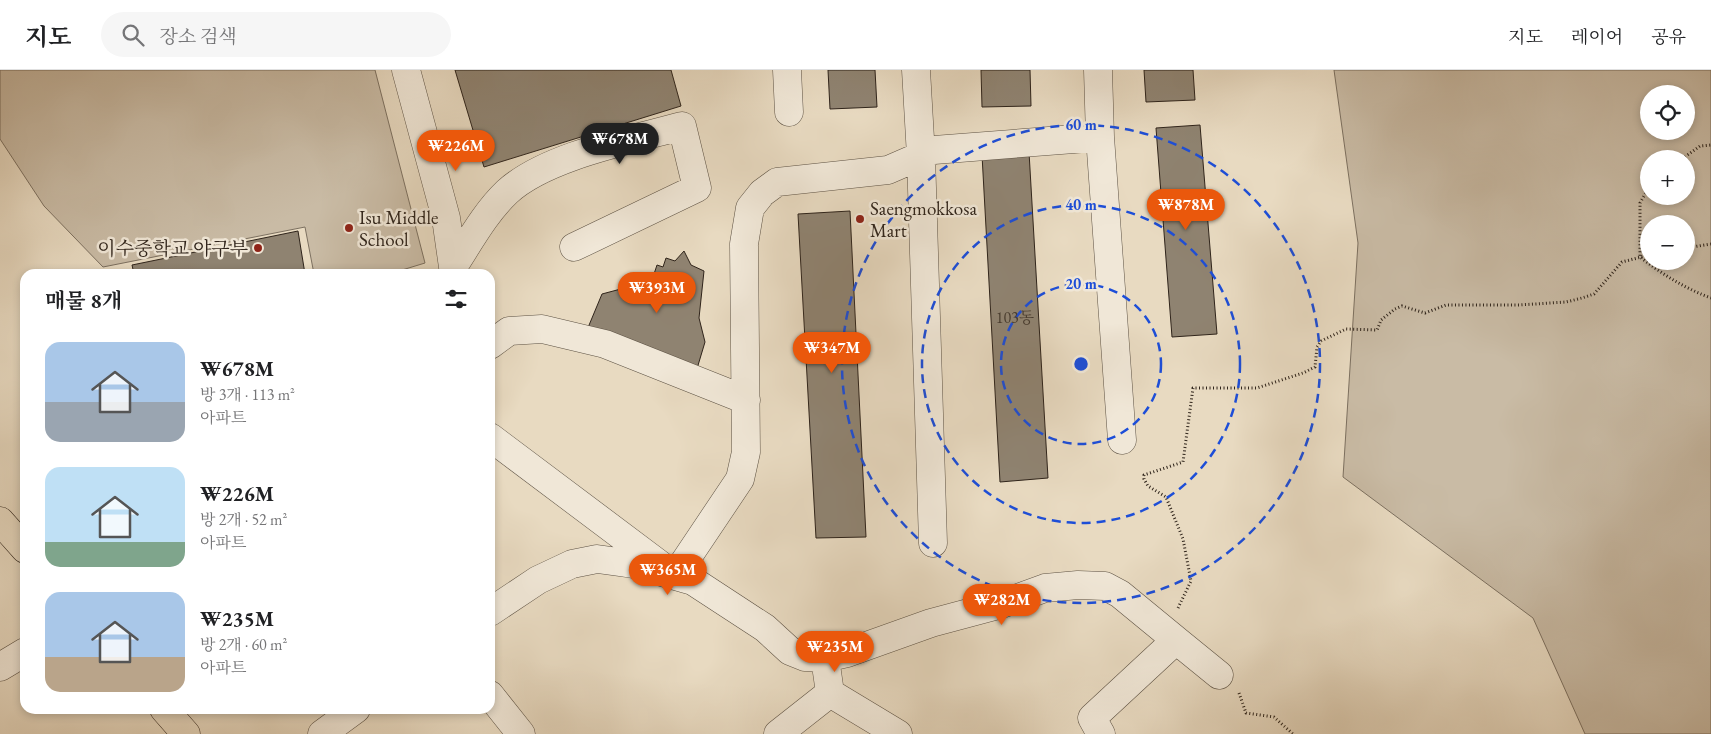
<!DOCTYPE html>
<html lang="ko">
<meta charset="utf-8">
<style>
:root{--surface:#fff;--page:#f6f6f6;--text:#202124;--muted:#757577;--line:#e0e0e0;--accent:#ea580c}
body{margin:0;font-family:"EB Garamond","Noto Serif KR",serif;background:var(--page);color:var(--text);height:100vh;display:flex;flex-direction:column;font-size:19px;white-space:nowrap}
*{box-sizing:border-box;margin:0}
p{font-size:16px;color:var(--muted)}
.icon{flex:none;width:28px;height:28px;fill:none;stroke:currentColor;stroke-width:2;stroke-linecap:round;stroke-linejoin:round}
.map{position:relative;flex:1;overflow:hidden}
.drawer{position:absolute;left:20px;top:199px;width:475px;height:445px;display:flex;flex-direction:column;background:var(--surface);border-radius:15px;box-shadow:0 2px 8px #0003}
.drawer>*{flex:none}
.buttons{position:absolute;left:1640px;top:15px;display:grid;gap:10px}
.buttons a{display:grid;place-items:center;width:55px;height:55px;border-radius:50%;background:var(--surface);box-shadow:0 2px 8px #0003;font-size:25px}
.price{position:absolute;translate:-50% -42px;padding:0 11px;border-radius:18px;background:var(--accent);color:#fff;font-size:16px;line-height:32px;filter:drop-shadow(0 1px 2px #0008)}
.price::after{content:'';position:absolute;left:50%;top:30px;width:15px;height:11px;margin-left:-8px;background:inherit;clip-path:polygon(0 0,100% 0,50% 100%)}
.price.current{background:#222;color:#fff}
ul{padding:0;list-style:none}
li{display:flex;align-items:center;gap:15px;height:125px;padding:0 25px}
li span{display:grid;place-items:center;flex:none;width:140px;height:100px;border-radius:15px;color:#555}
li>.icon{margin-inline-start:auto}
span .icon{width:60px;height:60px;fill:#fffc;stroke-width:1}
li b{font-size:21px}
h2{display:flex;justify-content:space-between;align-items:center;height:60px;padding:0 25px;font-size:21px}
header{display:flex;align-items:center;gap:30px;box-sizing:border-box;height:70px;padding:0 25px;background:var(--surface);border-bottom:1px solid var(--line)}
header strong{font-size:24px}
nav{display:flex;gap:28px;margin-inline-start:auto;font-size:18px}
.search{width:350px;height:45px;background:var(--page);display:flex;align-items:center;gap:12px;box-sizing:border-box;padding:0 18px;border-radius:28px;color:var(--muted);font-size:19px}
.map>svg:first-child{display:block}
.green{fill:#c9bba5;stroke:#7c7060;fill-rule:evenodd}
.building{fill:#8f8371;stroke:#2f241b}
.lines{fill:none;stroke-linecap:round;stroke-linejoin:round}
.minor-casing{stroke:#5d5244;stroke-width:29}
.major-casing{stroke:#2f241b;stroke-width:29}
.path{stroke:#2f241b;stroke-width:3;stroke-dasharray:1 2.5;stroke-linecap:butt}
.minor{stroke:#f0e7d7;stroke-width:28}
.major{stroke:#e8dac1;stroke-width:28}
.ring{fill:none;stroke:#1d4ed8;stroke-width:2.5;stroke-dasharray:9 6}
.poi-dot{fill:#8f2418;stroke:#f0e7d7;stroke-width:2}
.labels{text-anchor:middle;stroke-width:5;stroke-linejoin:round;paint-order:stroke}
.number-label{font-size:16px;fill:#473c30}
.poi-label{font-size:19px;fill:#2f241b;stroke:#f0e7d7;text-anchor:start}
.centre{fill:#1d4ed8;stroke:#f0e7d7;stroke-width:2.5}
.ring-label{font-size:15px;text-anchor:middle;font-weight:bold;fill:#1d4ed8;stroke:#f0e7d7;stroke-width:5;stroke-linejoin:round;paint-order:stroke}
</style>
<header>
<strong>지도</strong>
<div class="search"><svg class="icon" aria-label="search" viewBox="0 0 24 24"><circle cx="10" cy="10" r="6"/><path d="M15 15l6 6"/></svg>장소 검색</div>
<nav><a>지도</a><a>레이어</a><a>공유</a></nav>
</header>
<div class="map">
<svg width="1711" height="664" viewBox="0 0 1711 664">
<rect width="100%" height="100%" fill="#e8dac1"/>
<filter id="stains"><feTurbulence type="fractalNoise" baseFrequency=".004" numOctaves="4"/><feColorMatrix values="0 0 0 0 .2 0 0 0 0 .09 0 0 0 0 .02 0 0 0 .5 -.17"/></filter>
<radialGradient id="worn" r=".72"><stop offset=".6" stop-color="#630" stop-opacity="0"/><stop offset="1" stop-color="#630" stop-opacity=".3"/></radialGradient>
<path class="green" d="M0,0H375L425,193L389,204H314L305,157L103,197L44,136L0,69Z
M1334,0H1711V664H1585L1533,548L1343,407L1358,173ZM1649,24H1686V61H1649ZM1649,89H1686V126H1649ZM1649,154H1686V191H1649Z"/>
<path class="building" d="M455,0H671L681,36L484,97Z
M828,0H875L877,37L830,39Z
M981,0H1030L1031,36L982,37Z
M1144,0H1193L1195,30L1146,32Z
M1200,55L1217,264L1172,267L1156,58Z
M1029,82L1048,408L1000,412L982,85Z
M850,141L866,467L816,468L798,144Z
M298,161L305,204H134L132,195Z
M684,181L691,195L704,201L699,248L705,272L696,302L587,260L602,224L632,216L653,207L657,195L663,197L666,188L675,191Z"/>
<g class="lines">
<defs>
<path id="minor" d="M406,0L446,148L454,204
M787,0L789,42
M916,0L921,86L933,473
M1098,0L1100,67L1122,370
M453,197C470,171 485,143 507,122C546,86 631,70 682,56L697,118L574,177
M490,275L509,261L542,259L605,274L746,330
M490,367L675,506L740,409L746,382L744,174L750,138L762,123L777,112L888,100L934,80L1100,67
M490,542L538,510L572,494L597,489L619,492L634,494L693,511L765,558L790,581L805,587L825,588L830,623
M825,588L847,583L931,553L1002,534L1045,518L1078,515L1105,516L1120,524L1176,570
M0,597L25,582
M490,625L521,664
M322,664L356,639
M778,664L830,623L898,664
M1101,664L1092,648L1176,570L1219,605"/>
<path id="major" d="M0,451L25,479
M164,639L186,664"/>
</defs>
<use href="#minor" class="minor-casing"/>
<use href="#major" class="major-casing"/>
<path class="path" d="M1682,89L1700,76L1711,75
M1649,117L1640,133V187C1662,204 1684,218 1711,228
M1686,178L1711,174
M1178,538L1191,511L1183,469L1166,427L1148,416L1144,409V405L1183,392L1193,318H1257L1303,303L1315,297L1317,277L1321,271L1346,259L1377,260L1381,250L1395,239L1402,236L1425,243L1446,235H1519L1566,232L1582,228L1594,224L1622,192L1649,185
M1239,623L1246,643L1274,647L1293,664"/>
<use href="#minor" class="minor"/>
<use href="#major" class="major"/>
</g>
<g class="ring">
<circle cx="1081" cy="294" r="80"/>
<circle cx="1081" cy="294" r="159"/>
<circle cx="1081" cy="294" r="239"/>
</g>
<g class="poi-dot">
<circle cx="860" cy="149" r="5"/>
<circle cx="349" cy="158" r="5"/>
<circle cx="258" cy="178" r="5"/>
</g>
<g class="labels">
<g class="number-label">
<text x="1015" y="253">103동</text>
</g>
<g class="poi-label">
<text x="870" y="145">Saengmokkosa<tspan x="870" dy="22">Mart</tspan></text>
<text x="359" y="154">Isu Middle<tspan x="359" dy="22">School</tspan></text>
<text x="248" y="185" text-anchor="end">이수중학교 야구부</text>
</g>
</g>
<circle cx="1081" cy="294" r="8" class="centre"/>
<g class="ring-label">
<text x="1081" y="60">60 m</text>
<text x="1081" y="140">40 m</text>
<text x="1081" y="219">20 m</text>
</g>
<rect width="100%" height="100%" filter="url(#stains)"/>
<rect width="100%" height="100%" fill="url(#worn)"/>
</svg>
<div class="buttons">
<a><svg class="icon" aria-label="locate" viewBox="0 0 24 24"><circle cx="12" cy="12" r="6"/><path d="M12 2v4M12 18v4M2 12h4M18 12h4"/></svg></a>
<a>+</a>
<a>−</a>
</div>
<b class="price current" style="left:620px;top:95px">₩678M</b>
<b class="price" style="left:456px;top:102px">₩226M</b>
<b class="price" style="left:1186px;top:161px">₩878M</b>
<b class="price" style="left:657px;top:244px">₩393M</b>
<b class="price" style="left:832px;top:304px">₩347M</b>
<b class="price" style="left:668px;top:526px">₩365M</b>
<b class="price" style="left:1002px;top:556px">₩282M</b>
<b class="price" style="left:835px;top:603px">₩235M</b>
<section class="drawer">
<h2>매물 8개<svg class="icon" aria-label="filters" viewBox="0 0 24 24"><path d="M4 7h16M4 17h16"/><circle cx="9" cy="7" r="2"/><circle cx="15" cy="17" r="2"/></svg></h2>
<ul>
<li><span style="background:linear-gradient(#a9c7e8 60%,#9aa5b1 0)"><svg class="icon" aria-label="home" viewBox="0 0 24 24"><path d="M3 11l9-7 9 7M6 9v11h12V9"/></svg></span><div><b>₩678M</b><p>방 3개 · 113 m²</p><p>아파트</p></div></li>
<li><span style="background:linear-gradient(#bfe0f5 75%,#7fa58c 0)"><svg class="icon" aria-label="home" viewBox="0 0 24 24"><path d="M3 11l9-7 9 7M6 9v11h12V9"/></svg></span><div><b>₩226M</b><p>방 2개 · 52 m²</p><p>아파트</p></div></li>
<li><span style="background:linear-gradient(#a9c7e8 65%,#b9a48a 0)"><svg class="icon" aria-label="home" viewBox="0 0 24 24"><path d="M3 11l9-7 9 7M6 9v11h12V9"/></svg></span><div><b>₩235M</b><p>방 2개 · 60 m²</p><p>아파트</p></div></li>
</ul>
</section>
</div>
